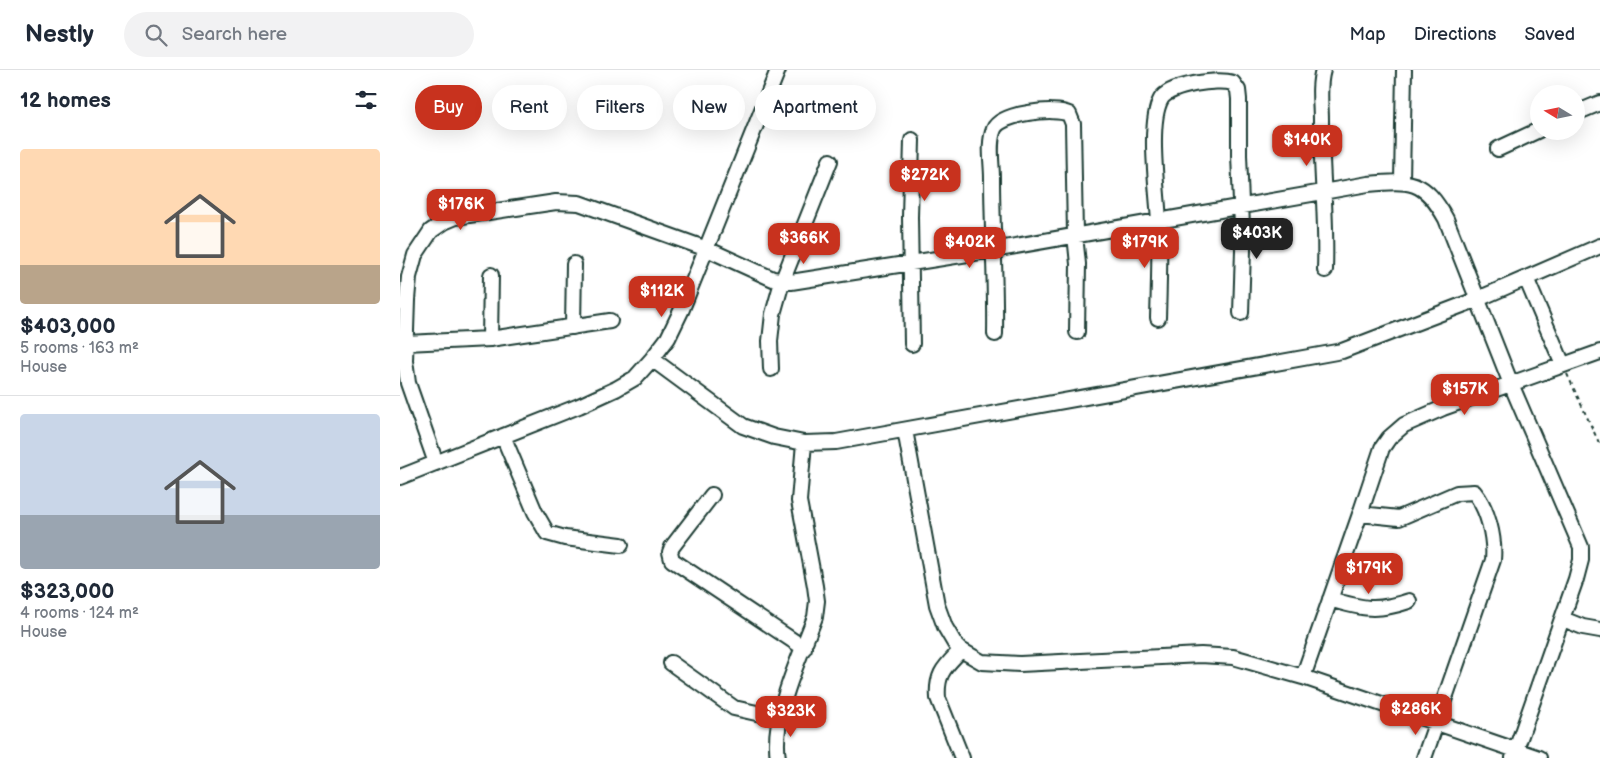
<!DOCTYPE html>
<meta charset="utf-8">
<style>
:root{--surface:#fff;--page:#f2f2f3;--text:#1f2937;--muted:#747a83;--line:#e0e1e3;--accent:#c8321e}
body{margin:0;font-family:"Balsamiq Sans",sans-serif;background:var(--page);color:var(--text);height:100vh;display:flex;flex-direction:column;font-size:19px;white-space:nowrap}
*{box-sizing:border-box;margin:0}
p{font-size:16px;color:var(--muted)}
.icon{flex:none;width:28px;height:28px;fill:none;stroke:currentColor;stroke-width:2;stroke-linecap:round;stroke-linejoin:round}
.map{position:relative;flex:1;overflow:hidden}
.side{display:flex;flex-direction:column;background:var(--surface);width:400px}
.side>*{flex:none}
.top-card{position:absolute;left:15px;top:15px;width:475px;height:45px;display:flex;gap:10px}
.needle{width:32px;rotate:280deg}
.buttons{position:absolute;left:1130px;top:15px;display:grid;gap:10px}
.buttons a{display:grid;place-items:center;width:55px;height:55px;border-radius:50%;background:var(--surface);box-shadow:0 5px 20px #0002;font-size:25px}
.price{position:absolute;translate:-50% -42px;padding:0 11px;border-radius:10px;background:var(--accent);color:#fff;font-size:16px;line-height:32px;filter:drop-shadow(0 1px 2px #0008)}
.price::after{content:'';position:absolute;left:50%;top:30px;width:15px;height:11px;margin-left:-8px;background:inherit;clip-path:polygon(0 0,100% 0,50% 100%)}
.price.active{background:#222;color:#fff}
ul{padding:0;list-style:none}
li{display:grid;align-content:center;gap:10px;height:265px;padding:0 20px}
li+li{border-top:1px solid var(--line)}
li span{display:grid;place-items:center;height:155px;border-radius:5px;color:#555}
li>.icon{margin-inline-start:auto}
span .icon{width:90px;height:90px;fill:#fffc;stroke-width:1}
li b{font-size:21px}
h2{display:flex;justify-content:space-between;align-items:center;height:60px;padding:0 20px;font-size:21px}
.pill{padding:0 18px;border-radius:22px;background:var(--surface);box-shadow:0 5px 20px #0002;font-size:18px;line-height:45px}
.pill.active{background:var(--accent);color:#fff}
header{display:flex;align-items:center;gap:30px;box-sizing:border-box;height:70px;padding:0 25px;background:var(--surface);border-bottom:1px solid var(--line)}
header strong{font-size:24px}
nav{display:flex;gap:28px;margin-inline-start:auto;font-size:18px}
.search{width:350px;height:45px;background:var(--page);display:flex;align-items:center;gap:12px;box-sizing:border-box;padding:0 18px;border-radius:28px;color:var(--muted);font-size:19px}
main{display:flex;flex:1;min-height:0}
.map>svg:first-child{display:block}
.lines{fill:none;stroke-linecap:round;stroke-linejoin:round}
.minor-casing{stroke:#1f3d34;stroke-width:18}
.path{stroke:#1f3d34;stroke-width:2;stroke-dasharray:4 4;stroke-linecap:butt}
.minor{stroke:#fff;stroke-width:14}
</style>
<header>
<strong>Nestly</strong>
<div class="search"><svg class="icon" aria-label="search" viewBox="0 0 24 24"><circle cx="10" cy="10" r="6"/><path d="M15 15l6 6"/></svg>Search here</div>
<nav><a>Map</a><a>Directions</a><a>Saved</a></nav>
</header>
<main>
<section class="side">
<h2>12 homes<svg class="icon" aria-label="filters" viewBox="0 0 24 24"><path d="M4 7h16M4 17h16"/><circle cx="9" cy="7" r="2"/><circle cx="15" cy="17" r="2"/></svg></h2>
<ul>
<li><span style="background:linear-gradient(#ffd9b3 75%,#b9a48a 0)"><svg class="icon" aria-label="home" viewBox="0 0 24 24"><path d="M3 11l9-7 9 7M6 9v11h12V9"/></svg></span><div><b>$403,000</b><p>5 rooms · 163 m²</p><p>House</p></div></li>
<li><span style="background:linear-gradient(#c9d6e8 65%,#9aa5b1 0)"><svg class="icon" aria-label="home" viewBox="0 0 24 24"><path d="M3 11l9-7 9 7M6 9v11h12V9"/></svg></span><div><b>$323,000</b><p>4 rooms · 124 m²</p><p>House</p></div></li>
</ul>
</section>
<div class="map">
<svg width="1200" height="688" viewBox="0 0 1200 688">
<rect width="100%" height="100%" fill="#fff"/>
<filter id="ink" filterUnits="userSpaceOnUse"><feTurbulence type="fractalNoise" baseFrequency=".02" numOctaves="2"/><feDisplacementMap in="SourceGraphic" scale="10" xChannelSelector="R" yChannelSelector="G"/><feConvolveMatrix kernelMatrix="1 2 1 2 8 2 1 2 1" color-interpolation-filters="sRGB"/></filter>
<g filter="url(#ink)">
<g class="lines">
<defs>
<path id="minor" d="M923,0C918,16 921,34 921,50C921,100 927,150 925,200
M1176,43L1200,33
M512,70L510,147L512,274
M1098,79L1139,60
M1002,111L1004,0
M1126,208L1163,295
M758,248C759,216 760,185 759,153C758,123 747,54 761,29C769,15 818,8 833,13L838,20L839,29V85L843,180L841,243
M173,257L174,194
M595,264C596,212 592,160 592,108C592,93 588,73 594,59C601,43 655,37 669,44L673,54L675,165L678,194L677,262
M90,269L91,205
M6,273L90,269L210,251
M252,289L343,356L374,367L404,373L436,372L942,281L1078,229L1200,176
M371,299L370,271L373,244L382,212L430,91
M505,360L537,535L545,557L555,574L561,580L582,592L620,594L801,585L833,587L903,607L1139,688
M103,366L135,442L147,463L165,468L221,475
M36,393L8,313L5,291L7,230L9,207L15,185L31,161L44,152L56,147L156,132L179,133L307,179L373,209L391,212L593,180L968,114C1010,110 1024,109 1046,149L1111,314L1181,477V490L1176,509L1113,688
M0,407L179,336L216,319L235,308L252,289L268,268L282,239L378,0
M312,425L272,477L270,482L272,490L404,578
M960,444L982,378L989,368L1004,355L1043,338L1200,282
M930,529C962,539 977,542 1009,531
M1163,549L1183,557L1200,560
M561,580C545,597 536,603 538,628L562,688
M271,593L334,638L379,648
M903,607L960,444L999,448L1057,423L1074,422C1088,439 1095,468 1093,490L1024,688
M378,688C371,645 400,587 415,547L417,531L415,516L399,431L404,373"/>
</defs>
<use href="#minor" class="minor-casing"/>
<path class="path" d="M1167,304L1200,375"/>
<use href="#minor" class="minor"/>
</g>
</g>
</svg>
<div class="buttons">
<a><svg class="needle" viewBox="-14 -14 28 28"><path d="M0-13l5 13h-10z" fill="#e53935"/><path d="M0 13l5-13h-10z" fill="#747a83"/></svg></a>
</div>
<b class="price" style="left:907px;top:97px">$140K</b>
<b class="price" style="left:525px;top:132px">$272K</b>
<b class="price" style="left:61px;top:161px">$176K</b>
<b class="price active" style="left:857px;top:190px">$403K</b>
<b class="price" style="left:404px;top:195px">$366K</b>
<b class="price" style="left:570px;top:199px">$402K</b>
<b class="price" style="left:745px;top:199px">$179K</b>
<b class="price" style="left:262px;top:248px">$112K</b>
<b class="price" style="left:1065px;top:346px">$157K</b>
<b class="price" style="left:969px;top:525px">$179K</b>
<b class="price" style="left:1016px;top:666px">$286K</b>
<b class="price" style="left:391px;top:668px">$323K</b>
<div class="top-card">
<a class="pill active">Buy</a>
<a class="pill">Rent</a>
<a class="pill">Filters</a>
<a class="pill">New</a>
<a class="pill">Apartment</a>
</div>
</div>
</main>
